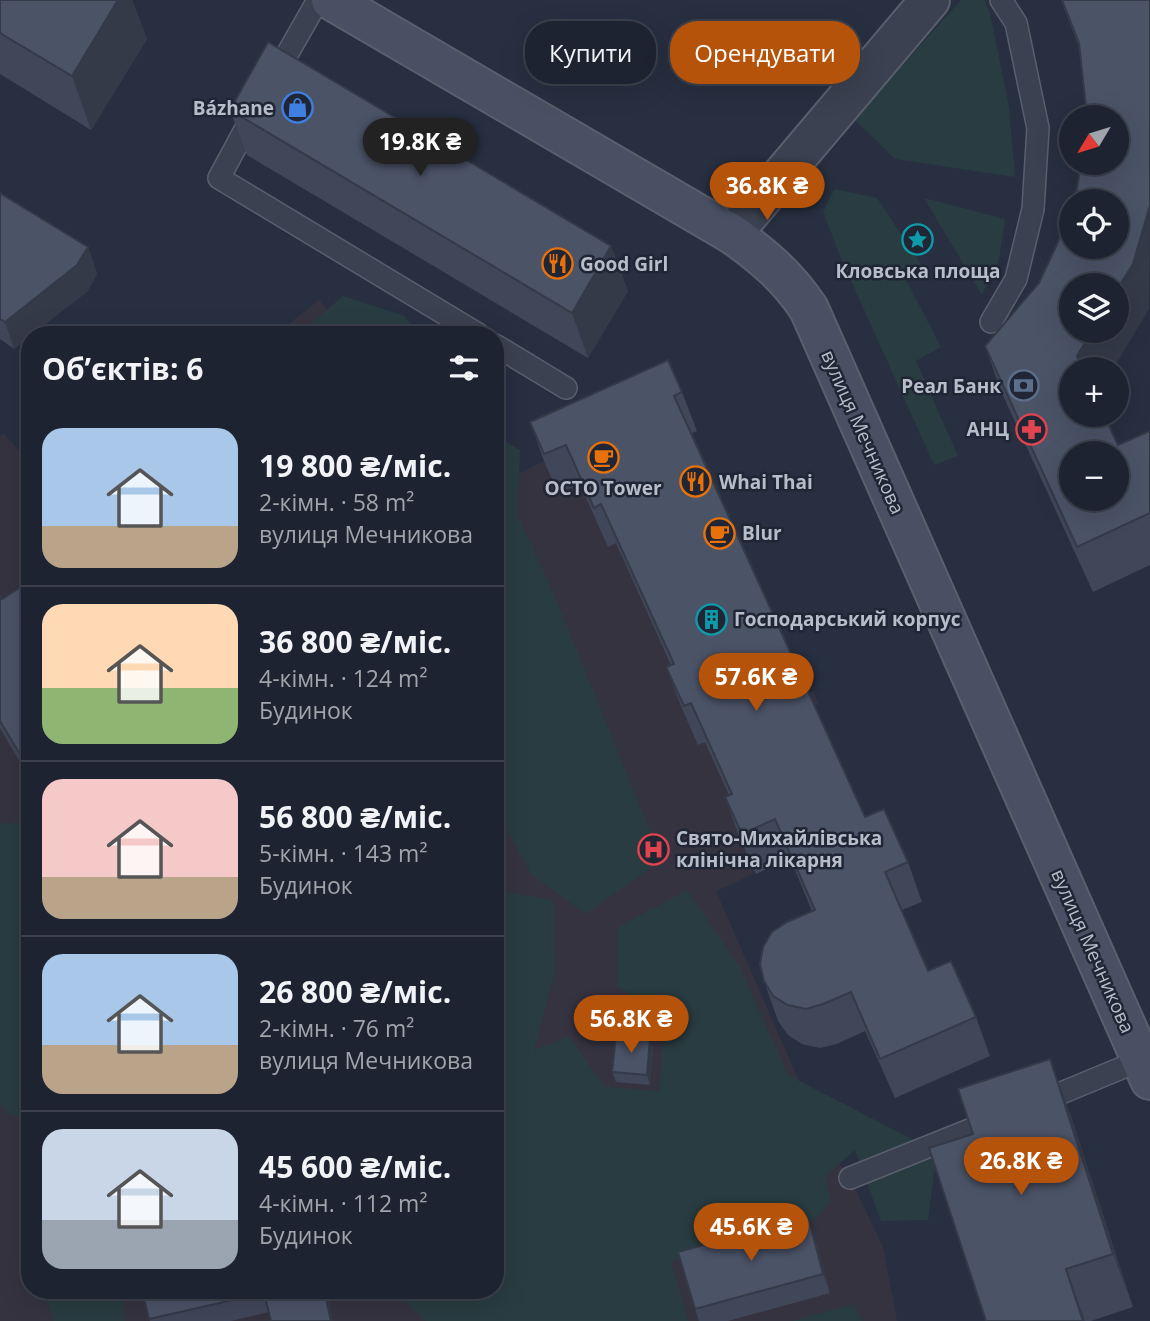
<!DOCTYPE html>
<html lang="uk">
<meta charset="utf-8">
<style>
:root{--surface:#1d2330;--page:#2a2f3c;--text:#f1f3f6;--muted:#a0a4ab;--line:#3b404c;--accent:#b45309}
body{margin:0;font-family:"Open Sans",sans-serif;background:var(--page);color:var(--text);height:100vh;display:flex;flex-direction:column;font-size:26px;white-space:nowrap}
*{box-sizing:border-box;margin:0}
p{font-size:23px;color:var(--muted)}
.icon{flex:none;width:38px;height:38px;fill:none;stroke:currentColor;stroke-width:2;stroke-linecap:round;stroke-linejoin:round}
.map{position:relative;flex:1;overflow:hidden}
.drawer{position:absolute;left:21px;top:326px;width:483px;height:973px;display:flex;flex-direction:column;background:var(--surface);border-radius:28px;box-shadow:0 7px 28px #0002,0 0 0 2px var(--line)}
.drawer>*{flex:none}
.guide{position:absolute;left:525px;top:21px;width:520px;height:63px;display:flex;gap:14px}
.needle{width:46px;rotate:232deg}
.tools{position:absolute;left:1059px;top:105px;display:grid;gap:14px}
.tools a{display:grid;place-items:center;width:70px;height:70px;border-radius:50%;background:var(--surface);box-shadow:0 7px 28px #0002,0 0 0 2px var(--line);font-size:35px}
.price{position:absolute;translate:-50% -60px;padding:0 16px;border-radius:24px;background:var(--accent);color:#fff;font-size:23px;line-height:46px;filter:drop-shadow(0 2px 4px #0008)}
.price::after{content:'';position:absolute;left:50%;top:42px;width:21px;height:16px;margin-left:-10px;background:inherit;clip-path:polygon(0 0,100% 0,50% 100%)}
.price.active{background:#222;color:#fff}
ul{padding:0;list-style:none}
li{display:flex;align-items:center;gap:21px;height:175px;padding:0 21px}
li+li{border-top:2px solid var(--line)}
li span{display:grid;place-items:center;flex:none;width:196px;height:140px;border-radius:21px;color:#555}
li>.icon{margin-inline-start:auto}
span .icon{width:84px;height:84px;fill:#fffc;stroke-width:1}
li b{font-size:30px}
h2{display:flex;justify-content:space-between;align-items:center;height:84px;padding:0 21px;font-size:30px}
.chip{padding:0 24px;border-radius:28px;background:var(--surface);box-shadow:0 7px 28px #0002,0 0 0 2px var(--line);font-size:24px;line-height:63px}
.chip.active{background:var(--accent);color:#fff}
.map>svg:first-child{display:block}
.medical{fill:#363341}
.green{fill:#293c41}
.lines{fill:none;stroke-linecap:round;stroke-linejoin:round}
.lane-casing{stroke:#595f6d;stroke-width:24}
.street-casing{stroke:#595f6d;stroke-width:42}
.secondary-casing{stroke:#595f6d;stroke-width:42}
.lane{stroke:#3b4150;stroke-width:21}
.street{stroke:#3b4150;stroke-width:38}
.secondary{stroke:#495063;stroke-width:38}
.wall{fill:#404759}
.shaded-wall{fill:#343a48}
.building{fill:#4b5367;stroke:#343a48;stroke-width:2;fill-rule:evenodd}
.labels{text-anchor:middle;stroke-width:5;stroke-linejoin:round;paint-order:stroke}
.poi-label{font-size:19px;font-weight:bold;fill:#b8bdca;stroke:#202635;text-anchor:start}
.street-label{font-size:19px;fill:#b8bdca;stroke:#202635}
</style>
<div class="map">
<svg width="1150" height="1321" viewBox="0 0 1150 1321">
<rect width="100%" height="100%" fill="#272f40"/>
<path class="medical" d="M319,300L350,334H276Z
M697,431L690,434L806,694L813,691L819,704L812,707L865,824L716,891L830,1152L850,1178L883,1247L897,1321H0V436L4,433L30,465V1290H495V486L544,461Z"/>
<path class="green" d="M961,0H985L990,13L1009,107L1015,177L895,159L854,119Z
M834,189L877,198L922,265L904,276L941,347L916,361L958,456L934,465L842,261L823,212Z
M924,198L1005,219L999,260L982,295Z
M343,296L405,316L417,334H299Z
M495,435L520,450L518,515L556,599L662,860L586,914L531,874L495,808Z
M0,821L3,824L30,822V1119L6,1113L0,1102Z
M495,890L553,900L555,972L534,1050L569,1036L605,1087L659,1091L665,1018L617,986V928L687,890L740,968L788,1075L937,1152L928,1220L881,1221L855,1150L825,1176L831,1201L815,1220L766,1232L671,1261L688,1321H426L404,1301L379,1290H495Z
M44,1290H123L125,1321H53Z
M854,1304L863,1321H791Z"/>
<g class="lines">
<defs>
<path id="lane" d="M273,79L318,0
M254,113L219,178L478,334
M991,322L1016,279L1033,209L1038,128L1016,23L1001,0
M495,345L566,388
M1037,1103L1141,1060
M850,1178L997,1119"/>
<path id="street" d="M732,234L930,0"/>
<path id="secondary" d="M331,0L732,234C763,256 788,277 809,309L1150,1080"/>
</defs>
<use href="#lane" class="lane-casing"/>
<use href="#street" class="street-casing"/>
<use href="#secondary" class="secondary-casing"/>
<use href="#lane" class="lane"/>
<use href="#street" class="street"/>
<use href="#secondary" class="secondary"/>
</g>
<path class="wall" d="M0,0H132L147,39L91,130L0,74Z
M1061,0H1150L1149,309L1071,369L1118,445L1150,431V565L1093,592L1001,391L985,346L1039,283L1116,163L1079,47Z
M230,110L611,246L628,291L588,358L247,155Z
M0,193L88,247L97,274L87,292L30,334V337L14,349L0,339Z
M682,392L697,431L692,433L865,817L908,862L922,902L902,910L928,971L976,1017L990,1056L895,1098L865,1031L837,1044L820,1048L802,1044L788,1035L778,1021L764,981L812,911L790,858L756,874L739,836L725,797L729,795L705,742L698,745L681,706L666,667L671,665L616,543L608,547L580,484L558,493L544,461L530,422Z
M30,594V779L0,728V595L2,599Z
M650,1038L653,1048L650,1085L616,1082L612,1072Z
M1070,1113L1133,1307L1091,1321H986Z
M814,1235L830,1293L728,1321H699L695,1309Z
M142,1290H326L333,1321L269,1312L231,1321H150Z"/>
<path class="shaded-wall" d="M118,0H132L147,39L91,130L72,76Z
M1150,205L1149,309L1113,369H1082L1077,356L1092,331H1116V291Z
M611,246L628,291L588,358L572,313Z
M88,247L97,274L87,292L33,334H30V337L14,349L5,322Z
M650,1038L653,1048L650,1085L647,1075Z
M1050,1059L1070,1113L1133,1307L1113,1254Z
M808,1216L814,1235L830,1293L823,1274Z
M1066,1269L1085,1321H1083Z
M324,1290H326L333,1321H331Z"/>
<path class="building" d="M0,0H118L72,76L0,33Z
M1062,0H1150V205L1133,264L1116,291V285H1071V331H1092L1077,356L1083,369H1071V415H1104L1118,445L1150,431V513L1077,547L985,346L1039,283L1071,214V247H1116V201H1075L1081,163H1116V117H1087L1079,43ZM1071,453H1116V499H1071Z
M268,42L611,246L572,313L230,110Z
M0,193L88,247L77,265L5,322L0,319Z
M668,360L682,392L674,396L865,817L884,809L908,862L885,872L928,971L951,961L976,1017L880,1059L851,992L823,1004L806,1009L788,1005L773,996L764,981L760,964L763,947L772,932L787,922L815,910L775,819L742,834L725,797L732,794L691,703L684,706L666,667L674,664L601,504L594,508L566,445L544,454L530,422Z
M24,585L30,594V771L0,721V595L2,599Z
M616,1036L650,1038L647,1075L612,1072Z
M1050,1059L1113,1254L1066,1269L1083,1321H986L929,1148L973,1134L958,1089Z
M808,1216L823,1274L695,1309L678,1252Z
M142,1290H324L331,1321H271L264,1293L149,1319Z"/>
<defs>
<symbol id="shop-ring" viewBox="-11 -11 22 22"><circle r="9.5" fill="#202635" stroke="#3f7fe0" stroke-width="1.5"/><path d="M-5-2.5h2.3a2.7 3.5 0 0 1 5.4 0H5L5.5 6h-11ZM-1.5-2.5h3a1.5 2.3 0 0 0-3 0Z" fill="#3f7fe0"/></symbol>
<symbol id="sight-ring" viewBox="-11 -11 22 22"><circle r="9.5" fill="#202635" stroke="#0f9aa8" stroke-width="1.5"/><path d="M0-6L1.8-2.2L6-1.7L2.9 1.2L3.7 5.4L0 3.3L-3.7 5.4L-2.9 1.2L-6-1.7L-1.8-2.2Z" fill="#0f9aa8"/></symbol>
<symbol id="restaurant-ring" viewBox="-11 -11 22 22"><circle r="9.5" fill="#202635" stroke="#e8710a" stroke-width="1.5"/><path d="M-5-6h1v4h1v-4h1v4h1v-4h1v5L-1.5 .5V6h-2V.5L-5-1ZM5-6V6H3V1.5H1.5Q1.5-4 5-6Z" fill="#e8710a"/></symbol>
<symbol id="bank-ring" viewBox="-11 -11 22 22"><circle r="9.5" fill="#202635" stroke="#5c6f8a" stroke-width="1.5"/><path d="M-6-4H6V4H-6ZM0-2.3a2.3 2.3 0 1 0 0 4.6a2.3 2.3 0 1 0 0-4.6Z" fill="#5c6f8a"/></symbol>
<symbol id="pharmacy-ring" viewBox="-11 -11 22 22"><circle r="9.5" fill="#202635" stroke="#e0444e" stroke-width="1.5"/><path d="M-2-6h4v4h4v4h-4v4h-4v-4h-4v-4h4Z" fill="#e0444e"/></symbol>
<symbol id="cafe-ring" viewBox="-11 -11 22 22"><circle r="9.5" fill="#202635" stroke="#e8710a" stroke-width="1.5"/><path d="M-5.5-4.5H6V0H3Q3 3.5 0 3.5H-2.5Q-5.5 3.5-5.5 0ZM3-3.2v2h1.7v-2ZM-6 4.5H4V6H-6Z" fill="#e8710a"/></symbol>
<symbol id="building-ring" viewBox="-11 -11 22 22"><circle r="9.5" fill="#202635" stroke="#0f9aa8" stroke-width="1.5"/><path d="M-4-6H4V6H1V3H-1V6H-4ZM-2.5-4.3h1.7v1.8h-1.7ZM.8-4.3h1.7v1.8H.8ZM-2.5-1h1.7V.8h-1.7ZM.8-1h1.7V.8H.8Z" fill="#0f9aa8"/></symbol>
<symbol id="hospital-ring" viewBox="-11 -11 22 22"><circle r="9.5" fill="#202635" stroke="#e0444e" stroke-width="1.5"/><path d="M-5-5h3v3.5h4V-5h3V5h-3V1.5h-4V5h-3Z" fill="#e0444e"/></symbol>
</defs>
<g fill-rule="evenodd">
<use href="#shop-ring" x="280" y="90" width="35" height="35"/>
<use href="#sight-ring" x="900" y="222" width="35" height="35"/>
<use href="#restaurant-ring" x="540" y="246" width="35" height="35"/>
<use href="#bank-ring" x="1006" y="368" width="35" height="35"/>
<use href="#pharmacy-ring" x="1014" y="412" width="35" height="35"/>
<use href="#cafe-ring" x="586" y="440" width="35" height="35"/>
<use href="#restaurant-ring" x="678" y="464" width="35" height="35"/>
<use href="#cafe-ring" x="702" y="516" width="35" height="35"/>
<use href="#building-ring" x="694" y="602" width="35" height="35"/>
<use href="#hospital-ring" x="636" y="832" width="35" height="35"/>
</g>
<g class="labels">
<g class="poi-label">
<text x="274" y="115" text-anchor="end">Bázhane</text>
<text x="580" y="271">Good Girl</text>
<text x="918" y="278" text-anchor="middle">Кловська площа</text>
<text x="1001" y="393" text-anchor="end">Реал Банк</text>
<text x="1009" y="436" text-anchor="end">АНЦ</text>
<text x="719" y="489">Whai Thai</text>
<text x="603" y="495" text-anchor="middle">OCTO Tower</text>
<text x="742" y="540">Blur</text>
<text x="734" y="626">Господарський корпус</text>
<text x="676" y="845">Свято-Михайлівська<tspan x="676" dy="22">клінічна лікарня</tspan></text>
</g>
<g class="street-label">
<text transform="translate(863 432) rotate(66)" y="7">вулиця Мечникова</text>
<text transform="translate(1093 951) rotate(66)" y="7">вулиця Мечникова</text>
</g>
</g>
</svg>
<div class="tools">
<a><svg class="needle" viewBox="-14 -14 28 28"><path d="M0-13l5 13h-10z" fill="#e53935"/><path d="M0 13l5-13h-10z" fill="#a0a4ab"/></svg></a>
<a><svg class="icon" aria-label="locate" viewBox="0 0 24 24"><circle cx="12" cy="12" r="6"/><path d="M12 2v4M12 18v4M2 12h4M18 12h4"/></svg></a>
<a><svg class="icon" aria-label="layers" viewBox="0 0 24 24"><path d="M12 4l9 5-9 5-9-5zM3 14l9 5 9-5"/></svg></a>
<a>+</a>
<a>−</a>
</div>
<b class="price active" style="left:420px;top:178px">19.8K ₴</b>
<b class="price" style="left:767px;top:222px">36.8K ₴</b>
<b class="price" style="left:756px;top:713px">57.6K ₴</b>
<b class="price" style="left:631px;top:1055px">56.8K ₴</b>
<b class="price" style="left:1021px;top:1197px">26.8K ₴</b>
<b class="price" style="left:751px;top:1263px">45.6K ₴</b>
<div class="guide">
<a class="chip">Купити</a>
<a class="chip active">Орендувати</a>
</div>
<section class="drawer">
<h2>Об’єктів: 6<svg class="icon" aria-label="filters" viewBox="0 0 24 24"><path d="M4 7h16M4 17h16"/><circle cx="9" cy="7" r="2"/><circle cx="15" cy="17" r="2"/></svg></h2>
<ul>
<li><span style="background:linear-gradient(#a9c7e8 70%,#b9a48a 0)"><svg class="icon" aria-label="home" viewBox="0 0 24 24"><path d="M3 11l9-7 9 7M6 9v11h12V9"/></svg></span><div><b>19 800 ₴/міс.</b><p>2-кімн. · 58 m²</p><p>вулиця Мечникова</p></div></li>
<li><span style="background:linear-gradient(#ffd9b3 60%,#8fb573 0)"><svg class="icon" aria-label="home" viewBox="0 0 24 24"><path d="M3 11l9-7 9 7M6 9v11h12V9"/></svg></span><div><b>36 800 ₴/міс.</b><p>4-кімн. · 124 m²</p><p>Будинок</p></div></li>
<li><span style="background:linear-gradient(#f6c9c9 70%,#b9a48a 0)"><svg class="icon" aria-label="home" viewBox="0 0 24 24"><path d="M3 11l9-7 9 7M6 9v11h12V9"/></svg></span><div><b>56 800 ₴/міс.</b><p>5-кімн. · 143 m²</p><p>Будинок</p></div></li>
<li><span style="background:linear-gradient(#a9c7e8 65%,#b9a48a 0)"><svg class="icon" aria-label="home" viewBox="0 0 24 24"><path d="M3 11l9-7 9 7M6 9v11h12V9"/></svg></span><div><b>26 800 ₴/міс.</b><p>2-кімн. · 76 m²</p><p>вулиця Мечникова</p></div></li>
<li><span style="background:linear-gradient(#c9d6e8 65%,#9aa5b1 0)"><svg class="icon" aria-label="home" viewBox="0 0 24 24"><path d="M3 11l9-7 9 7M6 9v11h12V9"/></svg></span><div><b>45 600 ₴/міс.</b><p>4-кімн. · 112 m²</p><p>Будинок</p></div></li>
</ul>
</section>
</div>
